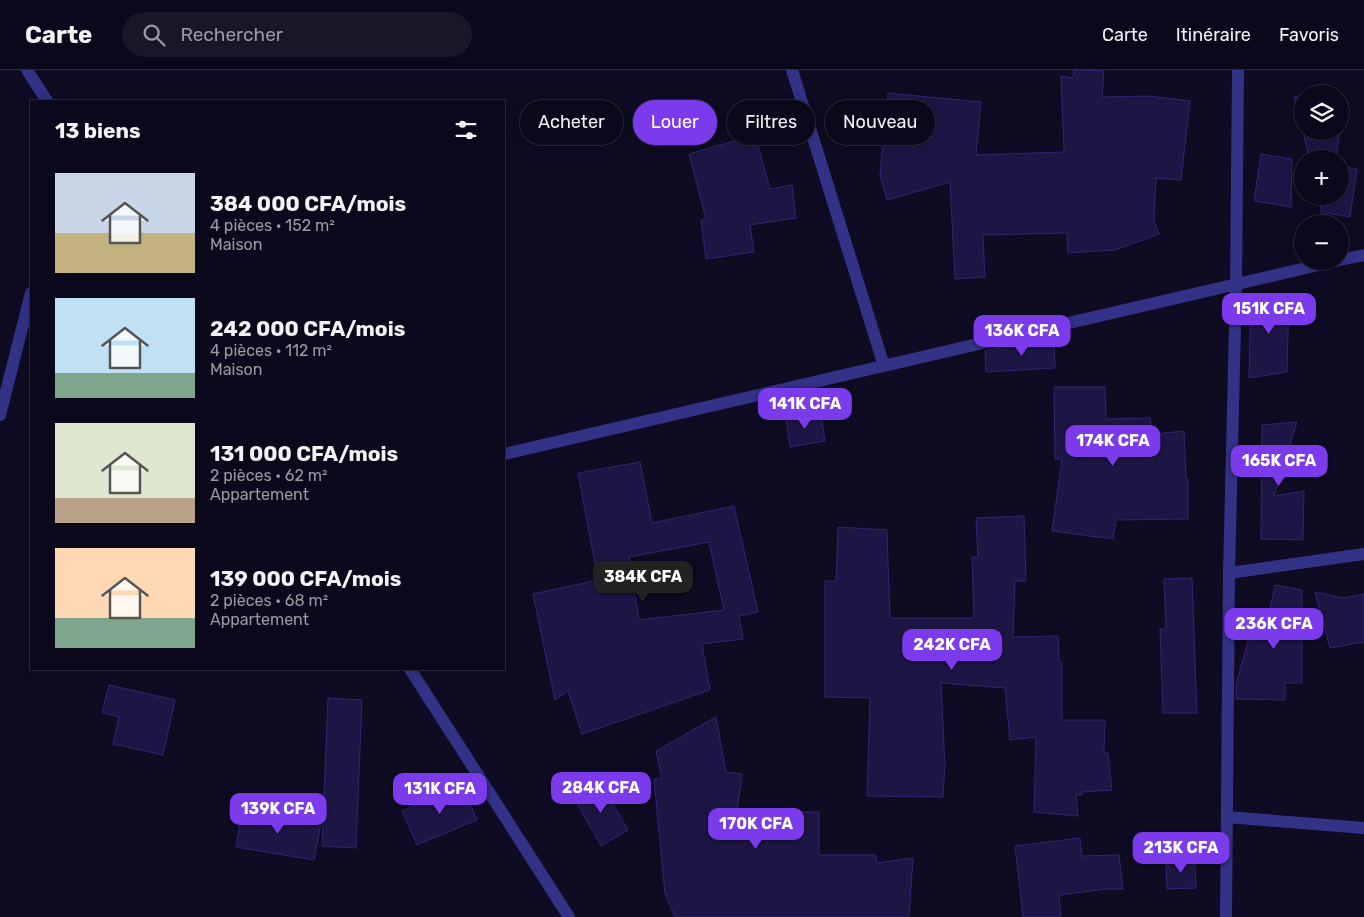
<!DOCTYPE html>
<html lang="fr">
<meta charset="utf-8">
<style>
:root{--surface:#0a081a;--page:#181627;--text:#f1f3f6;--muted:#999aa2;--line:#2a2939;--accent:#7c3aed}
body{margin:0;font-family:Rubik,sans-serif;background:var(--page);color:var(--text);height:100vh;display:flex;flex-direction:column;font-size:19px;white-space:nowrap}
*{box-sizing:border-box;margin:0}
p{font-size:16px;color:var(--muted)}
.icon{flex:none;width:28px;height:28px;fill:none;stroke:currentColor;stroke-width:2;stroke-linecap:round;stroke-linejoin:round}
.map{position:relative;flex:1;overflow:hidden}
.side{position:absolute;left:30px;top:30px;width:475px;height:570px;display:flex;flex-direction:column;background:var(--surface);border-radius:0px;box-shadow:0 2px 12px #0003,0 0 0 1px var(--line)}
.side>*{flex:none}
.top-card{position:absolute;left:520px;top:30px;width:475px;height:45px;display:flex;gap:10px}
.buttons{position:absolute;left:1294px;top:15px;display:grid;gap:10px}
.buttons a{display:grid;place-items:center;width:55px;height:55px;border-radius:50%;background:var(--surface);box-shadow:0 2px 12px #0003,0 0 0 1px var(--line);font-size:25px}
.price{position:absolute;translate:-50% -42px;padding:0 11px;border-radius:10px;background:var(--accent);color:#fff;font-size:16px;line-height:32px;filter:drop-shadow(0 1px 2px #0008)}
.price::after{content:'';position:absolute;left:50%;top:30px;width:15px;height:11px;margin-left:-8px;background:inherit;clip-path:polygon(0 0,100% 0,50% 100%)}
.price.active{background:#222;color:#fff}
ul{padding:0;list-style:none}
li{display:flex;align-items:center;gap:15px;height:125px;padding:0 25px}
li span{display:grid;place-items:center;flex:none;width:140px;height:100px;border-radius:0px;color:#555}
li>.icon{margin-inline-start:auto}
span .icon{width:60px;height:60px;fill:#fffc;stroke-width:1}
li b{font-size:21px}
h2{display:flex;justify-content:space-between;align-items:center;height:60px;padding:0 25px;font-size:21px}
.chip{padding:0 18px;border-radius:22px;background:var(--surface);box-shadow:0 2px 12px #0003,0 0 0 1px var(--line);font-size:18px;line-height:45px}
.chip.active{background:var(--accent);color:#fff}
header{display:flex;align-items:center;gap:30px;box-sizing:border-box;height:70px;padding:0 25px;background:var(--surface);border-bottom:1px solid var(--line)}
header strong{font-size:24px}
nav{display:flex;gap:28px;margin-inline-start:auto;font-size:18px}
.search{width:350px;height:45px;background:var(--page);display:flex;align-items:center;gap:12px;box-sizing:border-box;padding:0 18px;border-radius:28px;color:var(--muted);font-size:19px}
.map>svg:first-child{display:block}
.building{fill:#1d1645;stroke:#312573;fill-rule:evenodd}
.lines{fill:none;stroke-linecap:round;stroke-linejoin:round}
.street{stroke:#323286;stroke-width:12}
</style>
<header>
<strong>Carte</strong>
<div class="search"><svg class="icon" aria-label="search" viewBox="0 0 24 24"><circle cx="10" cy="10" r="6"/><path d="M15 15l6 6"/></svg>Rechercher</div>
<nav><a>Carte</a><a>Itinéraire</a><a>Favoris</a></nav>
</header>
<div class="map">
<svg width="1364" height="847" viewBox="0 0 1364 847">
<rect width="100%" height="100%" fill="#0e0b22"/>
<path class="building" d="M1074,0L1104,1L1102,27L1148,26L1190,31L1181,110L1156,108L1154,151L1159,164L1115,180L1068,183L1067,163L983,165L985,207L955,209L950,112L887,130L880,105L888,23L981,32L976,85L1064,82L1061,6L1073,8Z
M1294,26L1302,27V61Z
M1303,61H1340L1336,89H1309Z
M755,65L770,119L792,115L796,148L750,155L754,182L706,189L701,150L706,149L689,84Z
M1261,84L1292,89L1291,137L1254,131Z
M1340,96L1357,99L1350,147L1327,143L1326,154H1324L1318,126H1340Z
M1251,225L1289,226L1287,302L1249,308Z
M1054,269L1055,298L986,302L985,281L1028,271Z
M1054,317H1105L1106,349L1150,348L1153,364L1184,361L1186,409H1188V449L1116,450L1113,469L1052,461L1062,389H1055Z
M821,343L825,371L790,377L786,348Z
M1297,352L1274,426L1304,421L1303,470L1261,469L1262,355Z
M640,392L652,453L734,436L758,542L739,546L743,569L702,574L710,620L582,664L568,621L555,630L533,524L598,510L578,403ZM709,472L724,540L639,550L629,487Z
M1024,446L1026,511H1015L1013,567L1058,566L1059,592H1062V650H1105L1104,683H1108L1112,720L1082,722V725H1076L1078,746L1034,742L1036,667L1010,670L1005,618L941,613L945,696L943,727L867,726L870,628L825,627V511H836L838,457L887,460L890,548H974L972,487H978L976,448Z
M1192,508L1197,643H1163L1160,559H1166L1164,509Z
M1275,515L1302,520V613H1285V630L1236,629V615L1255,546L1268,549Z
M1315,522L1343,528L1364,524V572L1330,578Z
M109,615L175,630L163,685L113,674L119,647L102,643Z
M328,628L362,630L356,778L322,776Z
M716,647L726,702L742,704L737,741L819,742V785H876L877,793L913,788L909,847H675L665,824L654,709H662L656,681Z
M601,713L628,760L601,776L574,728Z
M462,715L477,750L417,775L402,741Z
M242,740L321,753L314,790L236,777Z
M1080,768L1082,786L1119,785L1123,819H1107L1059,825L1061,847H1023L1015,776Z
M1195,790L1196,818L1167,819L1166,791Z"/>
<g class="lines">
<path class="street" d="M27,0L47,31
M792,0L884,296
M1340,190L1364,185
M0,345L31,223
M504,384L1336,191
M1229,503L1364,484
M410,599L569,847
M1227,747L1364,758
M1226,847L1229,503L1236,214L1238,0"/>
</g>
</svg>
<div class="buttons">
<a><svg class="icon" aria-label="layers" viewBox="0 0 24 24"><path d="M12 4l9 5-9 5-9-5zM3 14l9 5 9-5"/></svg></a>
<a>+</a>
<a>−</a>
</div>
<b class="price" style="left:1269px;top:265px">151K CFA</b>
<b class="price" style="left:1022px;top:287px">136K CFA</b>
<b class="price" style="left:805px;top:360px">141K CFA</b>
<b class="price" style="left:1113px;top:397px">174K CFA</b>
<b class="price" style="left:1279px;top:417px">165K CFA</b>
<b class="price active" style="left:643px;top:533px">384K CFA</b>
<b class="price" style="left:1274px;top:580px">236K CFA</b>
<b class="price" style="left:952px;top:601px">242K CFA</b>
<b class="price" style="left:601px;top:744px">284K CFA</b>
<b class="price" style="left:440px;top:745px">131K CFA</b>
<b class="price" style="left:278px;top:765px">139K CFA</b>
<b class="price" style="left:756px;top:780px">170K CFA</b>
<b class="price" style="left:1181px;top:804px">213K CFA</b>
<div class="top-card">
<a class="chip">Acheter</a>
<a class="chip active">Louer</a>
<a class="chip">Filtres</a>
<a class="chip">Nouveau</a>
</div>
<section class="side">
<h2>13 biens<svg class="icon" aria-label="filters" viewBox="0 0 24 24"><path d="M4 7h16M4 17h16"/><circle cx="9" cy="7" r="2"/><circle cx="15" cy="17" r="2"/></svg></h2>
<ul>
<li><span style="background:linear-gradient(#c9d6e8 60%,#c2b280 0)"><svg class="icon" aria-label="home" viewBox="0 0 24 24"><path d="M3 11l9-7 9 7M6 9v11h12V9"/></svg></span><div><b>384 000 CFA/mois</b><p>4 pièces · 152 m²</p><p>Maison</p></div></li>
<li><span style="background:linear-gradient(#bfe0f5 75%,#7fa58c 0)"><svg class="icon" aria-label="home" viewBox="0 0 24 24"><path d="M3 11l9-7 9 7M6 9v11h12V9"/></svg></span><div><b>242 000 CFA/mois</b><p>4 pièces · 112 m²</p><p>Maison</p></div></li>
<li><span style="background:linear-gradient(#dfe7d0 75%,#b9a48a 0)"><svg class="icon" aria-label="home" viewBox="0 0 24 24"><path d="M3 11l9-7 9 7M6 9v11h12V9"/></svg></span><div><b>131 000 CFA/mois</b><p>2 pièces · 62 m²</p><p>Appartement</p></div></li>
<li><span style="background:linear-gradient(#ffd9b3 70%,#7fa58c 0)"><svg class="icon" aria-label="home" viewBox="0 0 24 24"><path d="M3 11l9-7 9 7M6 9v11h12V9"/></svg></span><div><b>139 000 CFA/mois</b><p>2 pièces · 68 m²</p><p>Appartement</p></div></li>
</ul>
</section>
</div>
